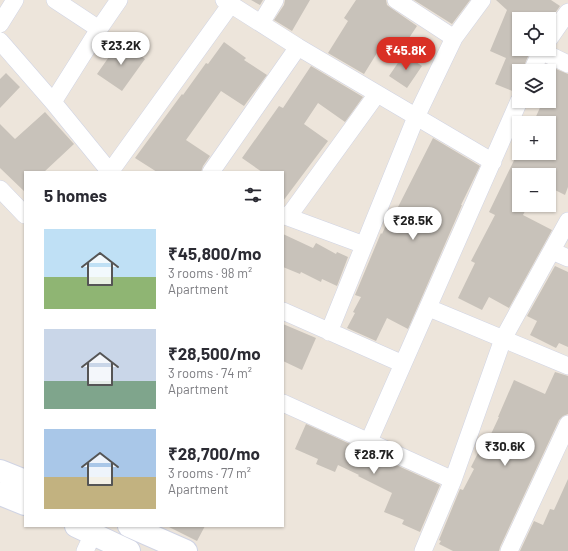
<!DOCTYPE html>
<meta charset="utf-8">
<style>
:root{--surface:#fff;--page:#f2f2f3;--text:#2b2b33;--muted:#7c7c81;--accent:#d93025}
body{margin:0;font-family:Barlow,sans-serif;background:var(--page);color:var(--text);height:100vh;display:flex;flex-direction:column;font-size:15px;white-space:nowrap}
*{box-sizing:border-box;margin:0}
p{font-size:13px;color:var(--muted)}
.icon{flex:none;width:22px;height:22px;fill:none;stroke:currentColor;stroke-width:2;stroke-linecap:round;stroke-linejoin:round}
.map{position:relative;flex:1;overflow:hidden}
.side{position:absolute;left:24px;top:171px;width:260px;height:356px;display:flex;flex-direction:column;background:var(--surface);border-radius:0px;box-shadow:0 1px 3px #0004}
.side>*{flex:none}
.fabs{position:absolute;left:512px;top:12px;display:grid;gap:8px}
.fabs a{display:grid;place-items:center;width:44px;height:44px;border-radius:0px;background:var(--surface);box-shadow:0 1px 3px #0004;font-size:20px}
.price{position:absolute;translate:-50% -34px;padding:0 9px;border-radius:14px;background:#fff;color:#222;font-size:13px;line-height:26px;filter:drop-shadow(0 1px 2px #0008)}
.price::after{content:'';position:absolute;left:50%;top:24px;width:12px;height:9px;margin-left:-6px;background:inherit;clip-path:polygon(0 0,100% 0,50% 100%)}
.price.selected{background:var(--accent);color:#fff}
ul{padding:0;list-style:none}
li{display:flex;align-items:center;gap:12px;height:100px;padding:0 20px}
li span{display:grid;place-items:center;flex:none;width:112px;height:80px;border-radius:0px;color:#555}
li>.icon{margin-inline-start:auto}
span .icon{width:48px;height:48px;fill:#fffc;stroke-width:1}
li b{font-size:17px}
h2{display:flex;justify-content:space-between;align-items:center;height:48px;padding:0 20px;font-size:17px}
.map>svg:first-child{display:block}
.building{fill:#c8c2ba}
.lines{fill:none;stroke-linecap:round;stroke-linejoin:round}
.street-casing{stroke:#d0d4e4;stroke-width:18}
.secondary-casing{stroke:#d0d4e4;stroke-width:24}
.street{stroke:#fff;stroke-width:17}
.secondary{stroke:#fff;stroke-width:22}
</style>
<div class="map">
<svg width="568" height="551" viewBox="0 0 568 551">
<rect width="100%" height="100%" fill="#ede5db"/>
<path class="building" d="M251,0H263L260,5Z
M285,0H310L292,31L274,20L284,5Z
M356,0H386L387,5L391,8L417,26L401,50L385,40L364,74L328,53L348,21L344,18Z
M414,0H470L452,24Z
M496,0H551L560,6L549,22V19H519V49H531L522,71H519V85L515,92L495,84L506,58L490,51L507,10Z
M120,41L145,59L122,91L97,74Z
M224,42L246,58L244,60L267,75L244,106L221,91L186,140L210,156L203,166L201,172H157L135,158L182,94L183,95L206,63L208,64Z
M404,54L422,66L407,88L389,76Z
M311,66L363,97L345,122L318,103L304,124L328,141L283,201V172H262L242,158L279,106L283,108Z
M556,69L568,74V187L565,195L549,187V175H519V205H528L523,215L552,230L509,308L489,297L482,310L458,298L475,263L471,261L495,215L489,212L519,150V153H549V123H533L543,101H549V87Z
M6,73L20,87L0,108V79Z
M45,112L74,144L44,172H25V192L0,168V124L15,139Z
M433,138L480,166L461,205H462L408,329L387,318L376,341L347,328L355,313L353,312L361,297L355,295L381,233L382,234L393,210L396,211Z
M283,234L313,248L316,243L336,254L337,252L348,257L337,286L322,279L321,282L301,272L300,274L283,267Z
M555,266L568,272V347L559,343L556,348L530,335L537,321L527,316Z
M283,324L316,338L302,370L283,361Z
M555,372L568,376V414L563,416L559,420L500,547L499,551H453L439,544L441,541L439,540L460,489L463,490L474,469L471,467L480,449L483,451L499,417H498L514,380L545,394Z
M306,424L440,485L420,532L402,524L404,520L384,512L392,493L358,476L359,475L338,465L335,472L316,464L318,459L295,449Z
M568,479V551H520L534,521L543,525L550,509L554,510Z
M167,526H205L197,541Z"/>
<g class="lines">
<defs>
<path id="street" d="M55,0L99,29
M224,0L298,47L493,162
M396,0L454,38
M261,23L275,0
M0,24L15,0
M549,39L568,12
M0,41L53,102L110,172
M541,51L568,64
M532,71L542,49
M53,102L99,29L119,0
M110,172L231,4
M211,172L298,47
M0,189L25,215
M283,215L288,217L377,94
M288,217L364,245
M552,251L568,258
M429,308L568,366
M283,311L403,364
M329,332L416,117L454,38L482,0
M283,403L453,480
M369,441L519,101
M85,551L93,534
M423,551L453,480L503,339L568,221
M509,551L568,424"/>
<path id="secondary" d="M0,471L25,481
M0,494L25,504
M76,526L129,551
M129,526L186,551"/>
</defs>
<use href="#street" class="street-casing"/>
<use href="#secondary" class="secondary-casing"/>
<use href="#street" class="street"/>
<use href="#secondary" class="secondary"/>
</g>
</svg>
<div class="fabs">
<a><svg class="icon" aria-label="locate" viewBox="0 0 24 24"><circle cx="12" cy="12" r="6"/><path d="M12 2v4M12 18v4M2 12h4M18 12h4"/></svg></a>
<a><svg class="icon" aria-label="layers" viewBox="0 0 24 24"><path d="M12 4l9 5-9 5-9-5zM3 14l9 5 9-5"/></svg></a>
<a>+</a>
<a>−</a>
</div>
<b class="price" style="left:121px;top:66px">₹23.2K</b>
<b class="price selected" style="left:406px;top:71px">₹45.8K</b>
<b class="price" style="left:413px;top:241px">₹28.5K</b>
<b class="price" style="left:505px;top:467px">₹30.6K</b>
<b class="price" style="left:374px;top:475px">₹28.7K</b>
<section class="side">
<h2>5 homes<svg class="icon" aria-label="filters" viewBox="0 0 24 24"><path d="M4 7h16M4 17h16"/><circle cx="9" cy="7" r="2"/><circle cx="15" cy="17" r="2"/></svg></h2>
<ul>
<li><span style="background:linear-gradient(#bfe0f5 60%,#8fb573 0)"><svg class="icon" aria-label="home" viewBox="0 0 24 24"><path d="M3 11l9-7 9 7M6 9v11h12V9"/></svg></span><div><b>₹45,800/mo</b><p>3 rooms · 98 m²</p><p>Apartment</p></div></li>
<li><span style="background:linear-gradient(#c9d6e8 65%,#7fa58c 0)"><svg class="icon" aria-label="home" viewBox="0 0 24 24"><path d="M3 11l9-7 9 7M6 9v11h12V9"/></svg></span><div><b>₹28,500/mo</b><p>3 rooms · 74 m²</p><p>Apartment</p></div></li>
<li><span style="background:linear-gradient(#a9c7e8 60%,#c2b280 0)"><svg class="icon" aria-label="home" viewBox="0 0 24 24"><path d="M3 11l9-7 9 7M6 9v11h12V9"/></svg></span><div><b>₹28,700/mo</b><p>3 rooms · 77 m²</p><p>Apartment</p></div></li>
</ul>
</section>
</div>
